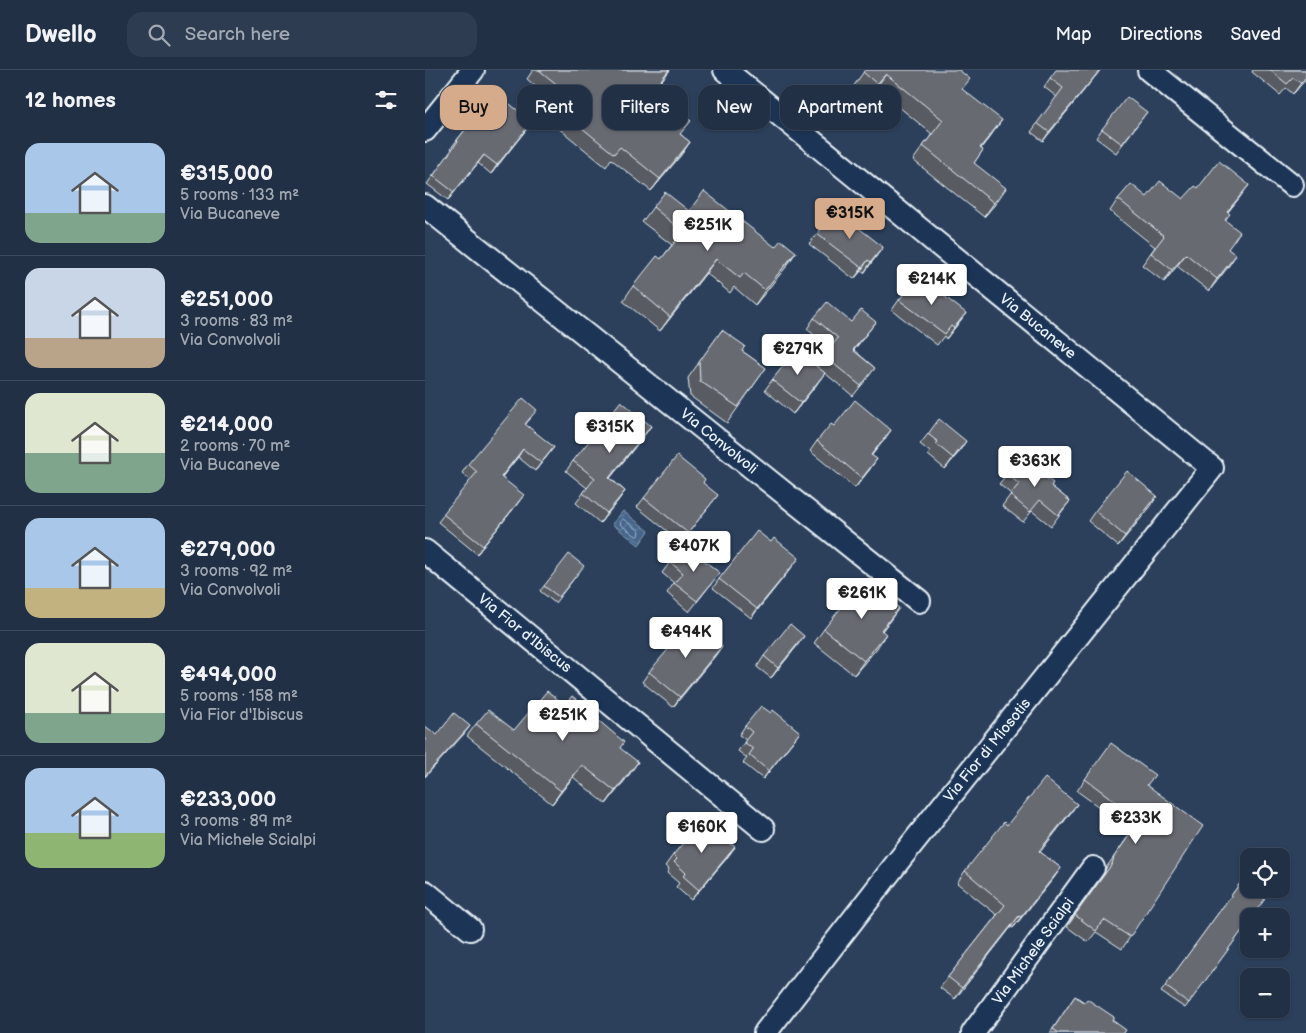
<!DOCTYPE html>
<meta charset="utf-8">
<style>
:root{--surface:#213045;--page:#2d3c50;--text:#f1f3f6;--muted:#a2a9b3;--line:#3e4b5e;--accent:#d6ab8b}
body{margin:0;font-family:"Balsamiq Sans",sans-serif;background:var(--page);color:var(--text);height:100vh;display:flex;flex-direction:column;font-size:19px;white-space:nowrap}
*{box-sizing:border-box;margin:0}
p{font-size:16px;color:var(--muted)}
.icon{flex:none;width:28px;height:28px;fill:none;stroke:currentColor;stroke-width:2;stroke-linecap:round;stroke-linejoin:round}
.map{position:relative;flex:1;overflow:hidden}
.side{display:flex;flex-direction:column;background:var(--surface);width:425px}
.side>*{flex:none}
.banner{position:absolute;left:15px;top:15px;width:475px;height:45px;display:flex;gap:10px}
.tools{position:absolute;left:815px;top:778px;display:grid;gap:10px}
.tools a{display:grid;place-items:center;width:50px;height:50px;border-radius:10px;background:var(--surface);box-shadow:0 1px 4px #0004,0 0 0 1px var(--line);font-size:25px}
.price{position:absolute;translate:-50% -42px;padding:0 11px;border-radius:5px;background:#fff;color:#222;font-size:16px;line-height:32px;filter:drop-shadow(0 1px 2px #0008)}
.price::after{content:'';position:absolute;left:50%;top:30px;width:15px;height:11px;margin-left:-8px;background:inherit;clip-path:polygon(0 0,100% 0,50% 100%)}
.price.selected{background:var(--accent);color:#111}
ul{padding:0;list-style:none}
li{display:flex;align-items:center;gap:15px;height:125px;padding:0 25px}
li+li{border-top:1px solid var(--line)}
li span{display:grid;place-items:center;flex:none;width:140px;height:100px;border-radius:15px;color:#555}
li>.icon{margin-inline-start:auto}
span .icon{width:60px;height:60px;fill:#fffc;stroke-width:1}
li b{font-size:21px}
h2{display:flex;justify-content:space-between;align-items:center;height:60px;padding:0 25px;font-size:21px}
.tag{padding:0 18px;border-radius:15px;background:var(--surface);box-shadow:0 1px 4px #0004,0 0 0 1px var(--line);font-size:18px;line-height:45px}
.tag.selected{background:var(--accent);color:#111}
header{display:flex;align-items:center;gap:30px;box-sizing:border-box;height:70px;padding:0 25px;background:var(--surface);border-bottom:1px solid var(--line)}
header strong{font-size:24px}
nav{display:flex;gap:28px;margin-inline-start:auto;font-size:18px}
.search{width:350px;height:45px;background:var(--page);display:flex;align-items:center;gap:12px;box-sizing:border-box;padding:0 18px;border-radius:15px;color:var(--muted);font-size:19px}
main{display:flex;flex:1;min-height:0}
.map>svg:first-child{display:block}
.water{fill:url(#water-waves);stroke:#869db6}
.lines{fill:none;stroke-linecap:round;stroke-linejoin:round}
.shore{stroke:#a6b9cc;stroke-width:1}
.street-casing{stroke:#e8f1f8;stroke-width:26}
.street{stroke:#1d3557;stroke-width:22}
.wall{fill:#595c62;stroke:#e8f1f8}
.shaded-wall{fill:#494b50;stroke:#e8f1f8}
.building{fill:#686b72;stroke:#e8f1f8}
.labels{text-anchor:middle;stroke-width:5;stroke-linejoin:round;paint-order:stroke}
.street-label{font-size:15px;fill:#e8f1f8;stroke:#1d3557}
</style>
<header>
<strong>Dwello</strong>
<div class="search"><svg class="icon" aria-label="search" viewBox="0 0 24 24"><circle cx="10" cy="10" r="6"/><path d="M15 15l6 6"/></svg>Search here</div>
<nav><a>Map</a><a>Directions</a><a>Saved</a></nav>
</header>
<main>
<section class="side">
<h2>12 homes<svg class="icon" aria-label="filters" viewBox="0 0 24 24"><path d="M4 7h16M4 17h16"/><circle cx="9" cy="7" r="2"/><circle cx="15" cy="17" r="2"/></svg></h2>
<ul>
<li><span style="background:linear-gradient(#a9c7e8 70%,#7fa58c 0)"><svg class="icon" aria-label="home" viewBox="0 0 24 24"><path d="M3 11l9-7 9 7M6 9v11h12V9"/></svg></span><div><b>€315,000</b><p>5 rooms · 133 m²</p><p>Via Bucaneve</p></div></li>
<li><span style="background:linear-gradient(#c9d6e8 70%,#b9a48a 0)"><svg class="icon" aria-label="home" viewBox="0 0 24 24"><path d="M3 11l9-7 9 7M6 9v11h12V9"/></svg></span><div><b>€251,000</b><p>3 rooms · 83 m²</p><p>Via Convolvoli</p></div></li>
<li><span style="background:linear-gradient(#dfe7d0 60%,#7fa58c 0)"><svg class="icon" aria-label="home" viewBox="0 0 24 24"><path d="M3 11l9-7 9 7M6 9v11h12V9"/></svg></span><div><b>€214,000</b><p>2 rooms · 70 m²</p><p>Via Bucaneve</p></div></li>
<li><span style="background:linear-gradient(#a9c7e8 70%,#c2b280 0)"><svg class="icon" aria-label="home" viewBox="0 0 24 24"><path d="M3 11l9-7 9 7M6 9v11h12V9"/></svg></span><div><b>€279,000</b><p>3 rooms · 92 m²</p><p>Via Convolvoli</p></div></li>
<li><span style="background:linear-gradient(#dfe7d0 70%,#7fa58c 0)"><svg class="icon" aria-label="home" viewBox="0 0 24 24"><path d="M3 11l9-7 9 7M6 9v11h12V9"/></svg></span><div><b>€494,000</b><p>5 rooms · 158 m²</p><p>Via Fior d'Ibiscus</p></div></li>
<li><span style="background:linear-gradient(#a9c7e8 65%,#8fb573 0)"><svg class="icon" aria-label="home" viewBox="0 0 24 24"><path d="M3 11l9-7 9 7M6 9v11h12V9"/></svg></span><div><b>€233,000</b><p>3 rooms · 89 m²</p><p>Via Michele Scialpi</p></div></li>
</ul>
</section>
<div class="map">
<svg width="881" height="963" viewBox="0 0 881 963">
<defs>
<pattern id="water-waves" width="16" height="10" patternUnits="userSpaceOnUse" patternTransform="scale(1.25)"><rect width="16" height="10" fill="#44658a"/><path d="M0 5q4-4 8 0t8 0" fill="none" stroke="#5f7c9b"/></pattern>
</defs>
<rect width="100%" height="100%" fill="#2c405c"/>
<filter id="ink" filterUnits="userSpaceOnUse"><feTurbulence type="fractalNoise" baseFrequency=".02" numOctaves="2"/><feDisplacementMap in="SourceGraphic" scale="10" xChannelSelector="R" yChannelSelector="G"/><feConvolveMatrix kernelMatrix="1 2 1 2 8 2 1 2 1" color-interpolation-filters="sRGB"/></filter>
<g filter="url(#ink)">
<path class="water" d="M198,441L224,461L214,475L187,454Z"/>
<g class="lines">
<path class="shore" d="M198,449L215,461L214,466H211L196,455L195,452Z"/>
<defs>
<path id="street" d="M300,0L787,398L475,789L340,963
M724,0L867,115
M0,60L48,0
M0,136L494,531
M0,481L338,759
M0,822L45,859
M548,963L668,798"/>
</defs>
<use href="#street" class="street-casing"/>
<use href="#street" class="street"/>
</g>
<path class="wall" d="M108,0H245L228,21L256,65L265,72L256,85L226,121L186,89L181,97L115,43L125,29L102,9Z
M440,0L538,20L567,64L556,78L558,80L549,93L571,133L559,147L488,90L507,64L451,18L442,28L428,17Z
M828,0H881V9L868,24L861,18L855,25L827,2Z
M673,3L618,71L606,62L632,27L619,17L625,8Z
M69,32L107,52L66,104L53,93L23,130L2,114L27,80L26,78L32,70L46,52L41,48L47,39Z
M722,42L691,83L671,68L677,59Z
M773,118L815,127L803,142L801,150L803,179V197L784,221L752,196L739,212L717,195L730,177L685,141L693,129L722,127L758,129Z
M228,137L264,141L350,177L371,182L361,197L330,235L309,217L305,223L281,203L235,261L198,231L208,216L236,189L247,175L217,152Z
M392,164L458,177L439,203L436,201L429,209L384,174Z
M474,230L541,243L521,269L519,266L512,275L467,240Z
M389,248L426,252L443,262L429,280L450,298L428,326L391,296L405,278L382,259Z
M297,260L317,281L341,298L302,353L265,326L263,308Z
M347,310L392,314L368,344L340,320Z
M106,348L100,355L123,385L110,401L93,387L77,407L93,433L52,484L13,452L46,410L37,403L43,394Z
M409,356L460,369L447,385L445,399L430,418L385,381L392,371Z
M503,364L534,382L520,399L503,385L505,382L495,374Z
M219,366L185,408L200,421L175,453L151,433L162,418L141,401L148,391Z
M582,404L626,416L645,431L626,456L607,441L598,452L577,436L586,424L574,414Z
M293,425L256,472L212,437L219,428Z
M726,436L693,476L663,451L670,441Z
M245,492L287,513L264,542L242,523L249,513L237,503Z
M367,497L326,548L288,518L294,509Z
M155,501L130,533L115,521L119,516Z
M464,552L457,561L452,578L429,605L389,573L399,559Z
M297,576L290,586L248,637L217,612L224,602Z
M372,576L346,608L332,597L339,586Z
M140,635L173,650L195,678L204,705L181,734L148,707L127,734L42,666L51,654L89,660Z
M346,643L375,662L338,709L318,693L322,688L313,681L321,670L314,665L320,656Z
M660,709L722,715L705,867L697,879L671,862L663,872L642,857L679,805L681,798L707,761L652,721Z
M652,734L644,745L615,782L636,798L628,809L588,858L586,857L530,929L515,918L523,907L572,845L532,813L540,801Z
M248,785L302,788L266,830L251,817L254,813L242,803L244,799L240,796Z
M816,812L824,851L760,938L736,922Z
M650,926L687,950L699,963H625Z"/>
<path class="shaded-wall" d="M244,0H245L219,33L228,20Z
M675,0L673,3L618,71L624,62Z
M461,4L451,18L442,28L452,14Z
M881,7V9L868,24L876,13Z
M577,50L567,64L545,92L555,78Z
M107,52L101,60L66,104L72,95Z
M265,72L256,85L226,121L235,109Z
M59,85L53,93L23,130L29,122Z
M824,115L815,127L793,154L802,142Z
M581,118L571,133L559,147L569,133Z
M458,177L450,188L439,203L446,192Z
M371,182L361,197L330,235L340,220Z
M761,184L752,196L739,212L747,200Z
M811,185L803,197L784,221L792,209Z
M291,189L281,203L235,261L245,247Z
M443,190L436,201L429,209L437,198Z
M541,243L533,254L521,269L529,258Z
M451,252L443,262L421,290L428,280Z
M400,303L392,314L368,344L376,333Z
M226,356L219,366L177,418L184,408Z
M466,360L460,369L439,394L446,385Z
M541,371L534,382L520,399L528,388Z
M129,377L123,385L110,401L116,393Z
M98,379L93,387L70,415L76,407Z
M452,389L445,399L430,418L437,408Z
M200,421L193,431L175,453L182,443Z
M99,425L93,433L52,484L58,476Z
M732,426L726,436L693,476L700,466Z
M374,488L367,497L326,548L332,539Z
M474,538L464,552L446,574L456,560Z
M461,564L452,578L429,605L439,591Z
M379,566L372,576L346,608L353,598Z
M297,576L290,586L248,637L255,627Z
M45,656L39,664L0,707V706Z
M375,662L369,670L338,709L344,701Z
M213,692L204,705L181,734L190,721Z
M157,695L148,707L127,734L136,721Z
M652,734L644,745L607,792L614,781Z
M310,777L302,788L266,830L274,820Z
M636,798L628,809L588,858L596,847Z
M594,846L586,857L530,929L537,918Z"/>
<path class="building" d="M114,0H244L228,20L266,51L255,64L265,72L235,109L195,77L189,84L124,31L135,17Z
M440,0H534L545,9L537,19L577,50L555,78L558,80L549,93L581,118L569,133L498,76L518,50L461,4L452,14L438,2Z
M631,0H675L624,62L612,53L638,18L625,8Z
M845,0H881V7L876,13L868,8L862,14Z
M60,24L69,32L75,26L107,52L72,95L59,85L29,122L8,106L33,71L32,70L53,44L47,39Z
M702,27L722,42L697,74L677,59Z
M794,91L824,115L802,142L805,144L800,150L815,162L803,179L811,185L792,209L761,184L747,200L726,183L739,166L693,129L706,114L722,127L735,111L758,129L770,116L773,118Z
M279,121L350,177L356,170L371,182L340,220L319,203L315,208L291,189L245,247L208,216L232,186L236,189L258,162L228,137L240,122L264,141Z
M411,140L458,177L446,192L443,190L437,198L392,164Z
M493,206L541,243L529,258L526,256L520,264L474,230Z
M402,232L426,252L436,240L451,252L428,280L450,298L436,316L399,286L413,268L389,248Z
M297,260L320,276L317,281L341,298L313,337L275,311L274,292Z
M371,280L400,303L376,333L347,310Z
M98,328L112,340L100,354L129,377L116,393L98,379L76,407L99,425L58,476L18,444L52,402L43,394Z
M430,330L466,360L446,385L452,389L437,408L392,371L406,354L409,356Z
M196,331L226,356L184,408L200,421L182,443L158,423L170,408L148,391Z
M514,349L541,371L528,388L511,374L513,372L503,364Z
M252,386L280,409L278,413L293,425L263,463L219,428Z
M595,387L628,413L626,416L645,431L633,445L615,430L605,442L585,425L594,414L582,404Z
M702,401L732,426L700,466L670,441Z
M332,461L346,472L349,468L374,488L332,539L294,509Z
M259,475L295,503L272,531L249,513L258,503L245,492Z
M144,484L159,496L134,527L119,516Z
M439,509L474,538L456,560L461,564L439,591L399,559Z
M267,551L297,576L255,627L224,602Z
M365,554L379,566L353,598L339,586Z
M122,621L140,635L147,626L175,648L173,650L199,672L195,678L213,692L190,721L157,695L136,721L51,654L63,640L89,660Z
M336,636L346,643L348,640L375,662L344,701L324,685L328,679L319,672L327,662L320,656Z
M29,643L45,656L0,706V656L12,665Z
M686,673L730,705L722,715L778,756L705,867L679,850L671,861L650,845L687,794L689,787L715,750L660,709Z
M620,708L652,734L614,781L636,798L596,847L594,846L537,918L523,907L580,835L540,801L579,752L582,755Z
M277,750L310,777L274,820L258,806L261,803L249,792L252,789L248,785Z
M816,812L824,817V819H826L840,829L827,846H824V851L764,933L740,916Z
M650,926L659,933L662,929L689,947L687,950L701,960L699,963H634L628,959Z"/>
</g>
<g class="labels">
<g class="street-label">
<text transform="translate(613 256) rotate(39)" y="5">Via Bucaneve</text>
<text transform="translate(294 371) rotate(39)" y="5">Via Convolvoli</text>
<text transform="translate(100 563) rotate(39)" y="5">Via Fior d'Ibiscus</text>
<text transform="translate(562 680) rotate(-51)" y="5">Via Fior di Miosotis</text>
<text transform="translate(608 881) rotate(-54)" y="5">Via Michele Scialpi</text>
</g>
</g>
</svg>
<div class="tools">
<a><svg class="icon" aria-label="locate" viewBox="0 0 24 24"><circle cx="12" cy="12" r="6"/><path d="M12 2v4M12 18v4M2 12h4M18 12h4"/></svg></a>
<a>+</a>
<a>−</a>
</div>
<b class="price selected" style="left:425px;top:170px">€315K</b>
<b class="price" style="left:283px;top:182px">€251K</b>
<b class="price" style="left:507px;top:236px">€214K</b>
<b class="price" style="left:373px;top:306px">€279K</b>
<b class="price" style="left:185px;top:384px">€315K</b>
<b class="price" style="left:610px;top:418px">€363K</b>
<b class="price" style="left:269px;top:503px">€407K</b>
<b class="price" style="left:437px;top:550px">€261K</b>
<b class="price" style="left:261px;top:589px">€494K</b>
<b class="price" style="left:138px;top:672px">€251K</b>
<b class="price" style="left:711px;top:775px">€233K</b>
<b class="price" style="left:277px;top:784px">€160K</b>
<div class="banner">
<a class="tag selected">Buy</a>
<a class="tag">Rent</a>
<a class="tag">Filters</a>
<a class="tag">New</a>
<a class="tag">Apartment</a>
</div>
</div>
</main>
